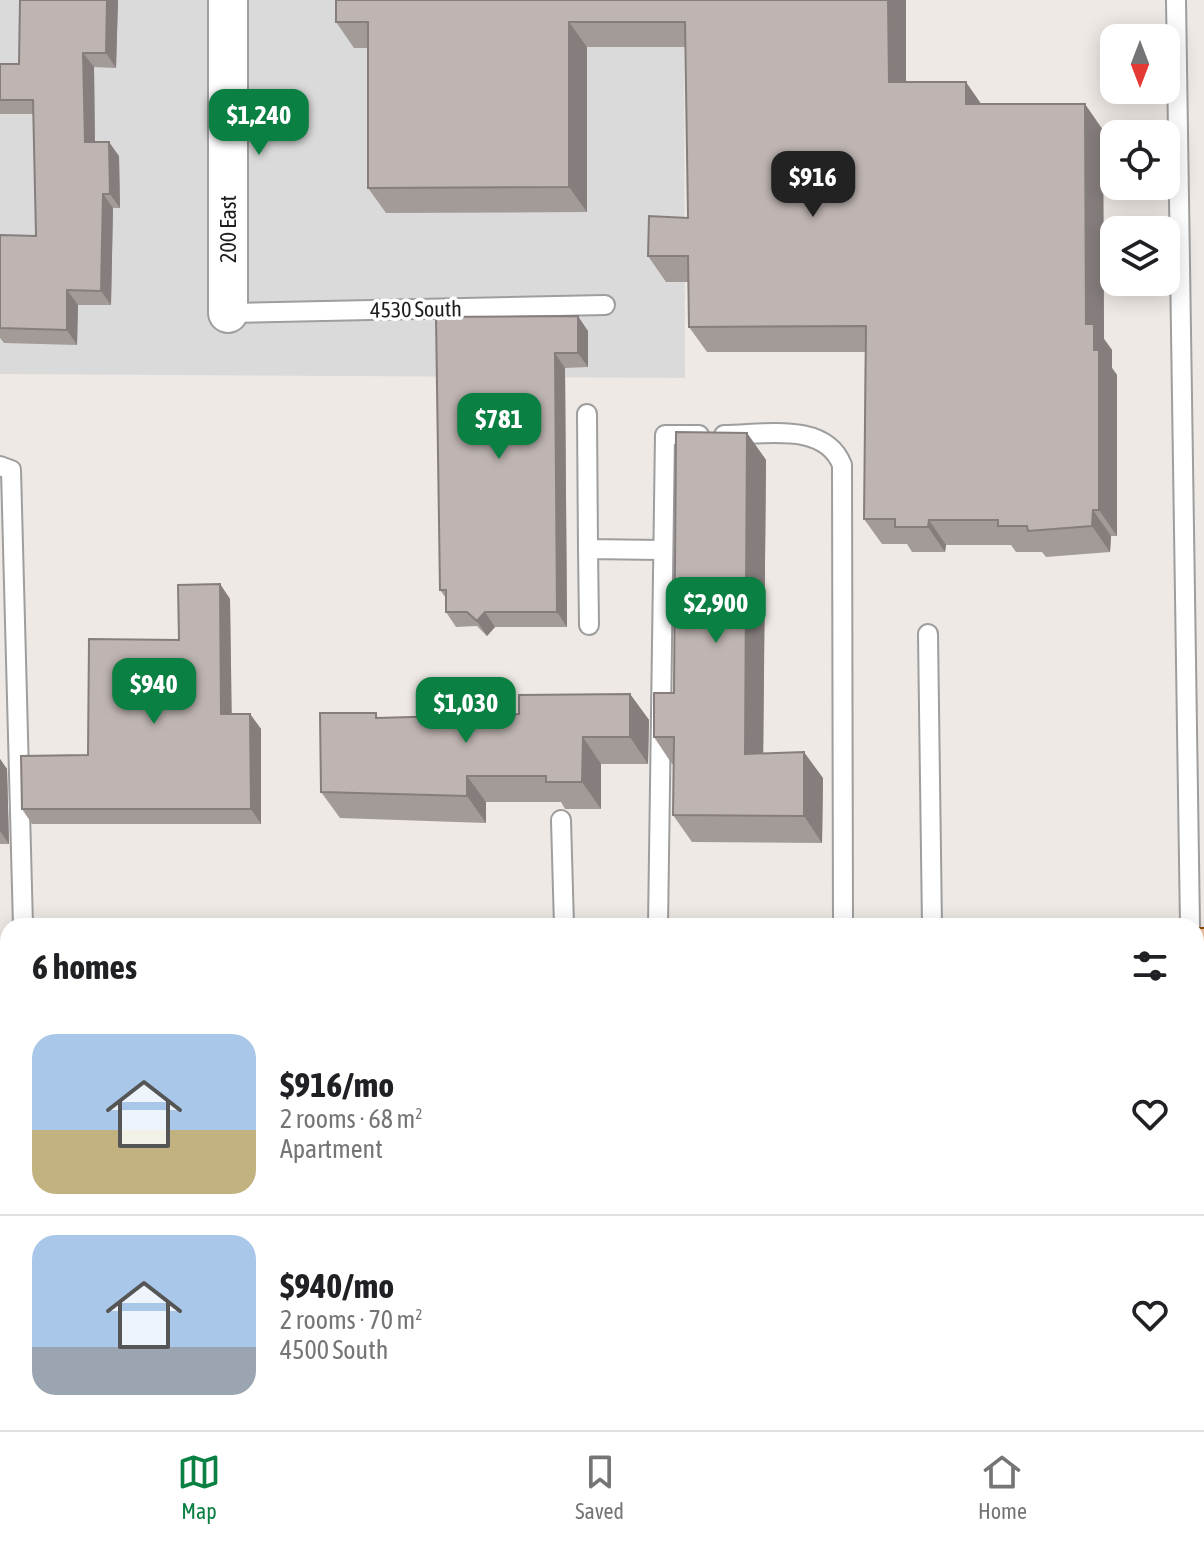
<!DOCTYPE html>
<meta charset="utf-8">
<style>
:root{--surface:#fff;--page:#f2f2f2;--text:#202124;--muted:#757577;--line:#e0e0e0;--accent:#0b8043}
body{margin:0;font-family:"Asap Condensed",sans-serif;background:var(--page);color:var(--text);height:100vh;display:flex;flex-direction:column;font-size:30px;white-space:nowrap}
*{box-sizing:border-box;margin:0}
p{font-size:26px;color:var(--muted)}
.icon{flex:none;width:44px;height:44px;fill:none;stroke:currentColor;stroke-width:2;stroke-linecap:round;stroke-linejoin:round}
.map{position:relative;flex:1;overflow:hidden}
.side{position:absolute;left:0px;top:918px;width:1204px;height:512px;display:flex;flex-direction:column;background:var(--surface);border-radius:24px 24px 0 0;box-shadow:0 4px 20px #0003}
.side>*{flex:none}
.needle{width:52px;rotate:180deg}
.tools{position:absolute;left:1100px;top:24px;display:grid;gap:16px}
.tools a{display:grid;place-items:center;width:80px;height:80px;border-radius:16px;background:var(--surface);box-shadow:0 4px 20px #0003;font-size:40px}
.price{position:absolute;translate:-50% -68px;padding:0 18px;border-radius:16px;background:var(--accent);color:#fff;font-size:26px;line-height:52px;filter:drop-shadow(0 2px 4px #0008)}
.price::after{content:'';position:absolute;left:50%;top:48px;width:24px;height:18px;margin-left:-12px;background:inherit;clip-path:polygon(0 0,100% 0,50% 100%)}
.price.current{background:#222;color:#fff}
ul{padding:0;list-style:none}
li{display:flex;align-items:center;gap:24px;height:200px;padding:0 32px}
li+li{border-top:2px solid var(--line)}
li span{display:grid;place-items:center;flex:none;width:224px;height:160px;border-radius:24px;color:#555}
li>.icon{margin-inline-start:auto}
span .icon{width:96px;height:96px;fill:#fffc;stroke-width:1}
li b{font-size:34px}
h2{display:flex;justify-content:space-between;align-items:center;height:96px;padding:0 32px;font-size:34px}
.menu{display:flex;justify-content:space-around;align-items:center;height:112px;border-top:2px solid var(--line);background:var(--surface);font-size:22px;color:var(--muted)}
.menu a{display:grid;justify-items:center;gap:4px}
.menu .current{color:var(--accent)}
.map>svg:first-child{display:block}
.residential{fill:#dbdadb}
.lines{fill:none;stroke-linecap:round;stroke-linejoin:round}
.lane-casing{stroke:#9e9e9e;stroke-width:22}
.street-casing{stroke:#9e9e9e;stroke-width:42}
.primary-casing{stroke:#8c4d0b;stroke-width:48}
.lane{stroke:#fff;stroke-width:18}
.street{stroke:#fff;stroke-width:38}
.primary{stroke:#f5c4a2;stroke-width:44}
.wall{fill:#a39b98}
.shaded-wall{fill:#857e7c}
.building{fill:#beb4b1;stroke:#857e7c;stroke-width:2}
.labels{text-anchor:middle;stroke-width:7;stroke-linejoin:round;paint-order:stroke}
.street-label{font-size:22px;fill:#1d1d1d;stroke:#fff}
</style>
<div class="map">
<svg width="1204" height="1430" viewBox="0 0 1204 1430">
<rect width="100%" height="100%" fill="#eee9e4"/>
<path class="residential" d="M0,0H684L685,378L0,374Z
M0,1087H8V1422H564V1430H0Z"/>
<g class="lines">
<defs>
<path id="lane" d="M1176,0L1190,926
M228,313L605,305
M587,414L588,549
M724,435C763,435 825,421 842,465L843,926
M0,466L11,470L23,926
M589,625L588,549L661,550
M928,634L932,926
M561,820L564,926
M658,926L665,435H699
M1196,1180H1204
M0,1193L8,1192
M898,1422L901,1430"/>
<path id="street" d="M228,0V313
M589,1422V1430"/>
<path id="primary" d="M1196,951H1204
M0,1001H8
M1196,1060H1204"/>
</defs>
<use href="#lane" class="lane-casing"/>
<use href="#street" class="street-casing"/>
<use href="#primary" class="primary-casing"/>
<use href="#lane" class="lane"/>
<use href="#street" class="street"/>
<use href="#primary" class="primary"/>
</g>
<path class="wall" d="M118,0L116,68L94,67L95,142L119,156L120,208H113L111,305H78L77,345L4,343L0,338V235L36,236L34,114H0V64H19Z
M906,0V82L981,104L1103,130L1104,339L1112,350V368L1117,375V536H1111L1110,552L1046,557L1042,552H1016L1011,545H946L945,552H912L907,544H882L864,519L865,352H707L689,327L688,282H666L648,256L688,218L686,47H587V212L386,213L368,188V48H354L336,22Z
M436,317L588,331V367L565,368L567,627H495L487,636L477,626L456,627L446,612V598L440,590Z
M747,433L766,460L763,753L823,778L822,843L692,842L673,815L674,764H672L654,737L674,693Z
M220,584L230,599L231,714H250L261,729V824H32L22,809L88,755L179,640Z
M630,694L649,720L648,764H601V809H565L561,802H486V823L340,818L321,792L379,718L519,714Z
M0,759L7,769L9,844H0Z
M326,1422H403V1430H329L326,1426Z"/>
<path class="shaded-wall" d="M107,0H118L116,68L106,53Z
M888,0H906V108L889,82Z
M569,22L587,47V212L569,187Z
M83,53L94,67L95,157L85,142Z
M966,82L984,108L966,104Z
M1085,104L1103,130L1104,339L1112,350V368L1117,375V536L1099,510L1094,350L1086,324Z
M109,142L119,156L120,208L110,194Z
M103,194L113,208L111,305L101,291Z
M67,290L78,305L77,345L67,330Z
M578,316L588,331V367L578,353Z
M555,353L565,368L567,627L557,612Z
M747,433L766,460L763,780L745,754Z
M1093,510L1111,536L1110,552L1092,526Z
M929,520L946,545L945,552L928,527Z
M220,584L230,599L232,729L221,714Z
M485,612L495,627L487,636L477,621Z
M630,694L649,720L648,764L630,737Z
M250,714L261,729V824L251,809Z
M583,737L601,764V809L582,782Z
M804,752L823,778L822,843L804,816Z
M0,759L7,769L9,844L0,831Z
M467,776L486,802V823L467,796Z
M105,1422H120V1430H105Z
M246,1422H256L260,1427V1430H246Z
M388,1422H403V1430H390L388,1427Z
M524,1422H528L534,1430H524Z
M871,1422H882L883,1430H871Z"/>
<path class="building" d="M20,0H107L106,53H83L85,142H109L110,194H103L101,291L67,290V330L0,328V235L36,236L33,100H0V64H19Z
M336,0H888L889,82H966V104H1085L1086,324H1094V350H1099V510H1093L1092,526L1028,531L1027,526H998V520H929L928,527H895V519H864L866,326L689,327L688,256H648L649,216L688,218L685,22H569V187L368,188V22H336Z
M578,316V353H555L557,612H485L477,621L467,612H446V590H440L436,317Z
M676,432L747,433L745,754L804,752V816L673,815L674,737H654V693H674Z
M220,584L221,714H250L251,809H22L21,756L88,755L89,639L179,640L178,585Z
M630,694V737H583L582,782H546V776H467V796L321,792L320,713H376V718L519,714V695Z
M1196,1213H1204V1430H932V1422H1196Z
M0,1373H8V1422H105V1430H0Z
M190,1422H246V1430H190Z
M326,1422H388V1427L326,1426Z
M455,1422H524V1430H455Z
M655,1422H871V1430H655Z"/>
<g class="labels">
<g class="street-label">
<text transform="translate(228 229) rotate(-90)" y="8">200 East</text>
<text transform="translate(416 309) rotate(-1)" y="8">4530 South</text>
</g>
</g>
</svg>
<div class="tools">
<a><svg class="needle" viewBox="-14 -14 28 28"><path d="M0-13l5 13h-10z" fill="#e53935"/><path d="M0 13l5-13h-10z" fill="#757577"/></svg></a>
<a><svg class="icon" aria-label="locate" viewBox="0 0 24 24"><circle cx="12" cy="12" r="6"/><path d="M12 2v4M12 18v4M2 12h4M18 12h4"/></svg></a>
<a><svg class="icon" aria-label="layers" viewBox="0 0 24 24"><path d="M12 4l9 5-9 5-9-5zM3 14l9 5 9-5"/></svg></a>
</div>
<b class="price" style="left:259px;top:157px">$1,240</b>
<b class="price current" style="left:813px;top:219px">$916</b>
<b class="price" style="left:499px;top:461px">$781</b>
<b class="price" style="left:716px;top:645px">$2,900</b>
<b class="price" style="left:154px;top:726px">$940</b>
<b class="price" style="left:466px;top:745px">$1,030</b>
<section class="side">
<h2>6 homes<svg class="icon" aria-label="filters" viewBox="0 0 24 24"><path d="M4 7h16M4 17h16"/><circle cx="9" cy="7" r="2"/><circle cx="15" cy="17" r="2"/></svg></h2>
<ul>
<li><span style="background:linear-gradient(#a9c7e8 60%,#c2b280 0)"><svg class="icon" aria-label="home" viewBox="0 0 24 24"><path d="M3 11l9-7 9 7M6 9v11h12V9"/></svg></span><div><b>$916/mo</b><p>2 rooms · 68 m²</p><p>Apartment</p></div><svg class="icon" aria-label="heart" viewBox="0 0 24 24"><path d="M12 20l-8-8c-3-5 5-10 8-4 3-6 11-1 8 4z"/></svg></li>
<li><span style="background:linear-gradient(#a9c7e8 70%,#9aa5b1 0)"><svg class="icon" aria-label="home" viewBox="0 0 24 24"><path d="M3 11l9-7 9 7M6 9v11h12V9"/></svg></span><div><b>$940/mo</b><p>2 rooms · 70 m²</p><p>4500 South</p></div><svg class="icon" aria-label="heart" viewBox="0 0 24 24"><path d="M12 20l-8-8c-3-5 5-10 8-4 3-6 11-1 8 4z"/></svg></li>
</ul>
</section>
</div>
<nav class="menu">
<a class="current"><svg class="icon" aria-label="map" viewBox="0 0 24 24"><path d="M3 6l6-2 6 2 6-2v14l-6 2-6-2-6 2zM9 4v14M15 6v14"/></svg>Map</a>
<a><svg class="icon" aria-label="saved" viewBox="0 0 24 24"><path d="M7 4h10v16l-5-4-5 4z"/></svg>Saved</a>
<a><svg class="icon" aria-label="home" viewBox="0 0 24 24"><path d="M3 11l9-7 9 7M6 9v11h12V9"/></svg>Home</a>
</nav>
